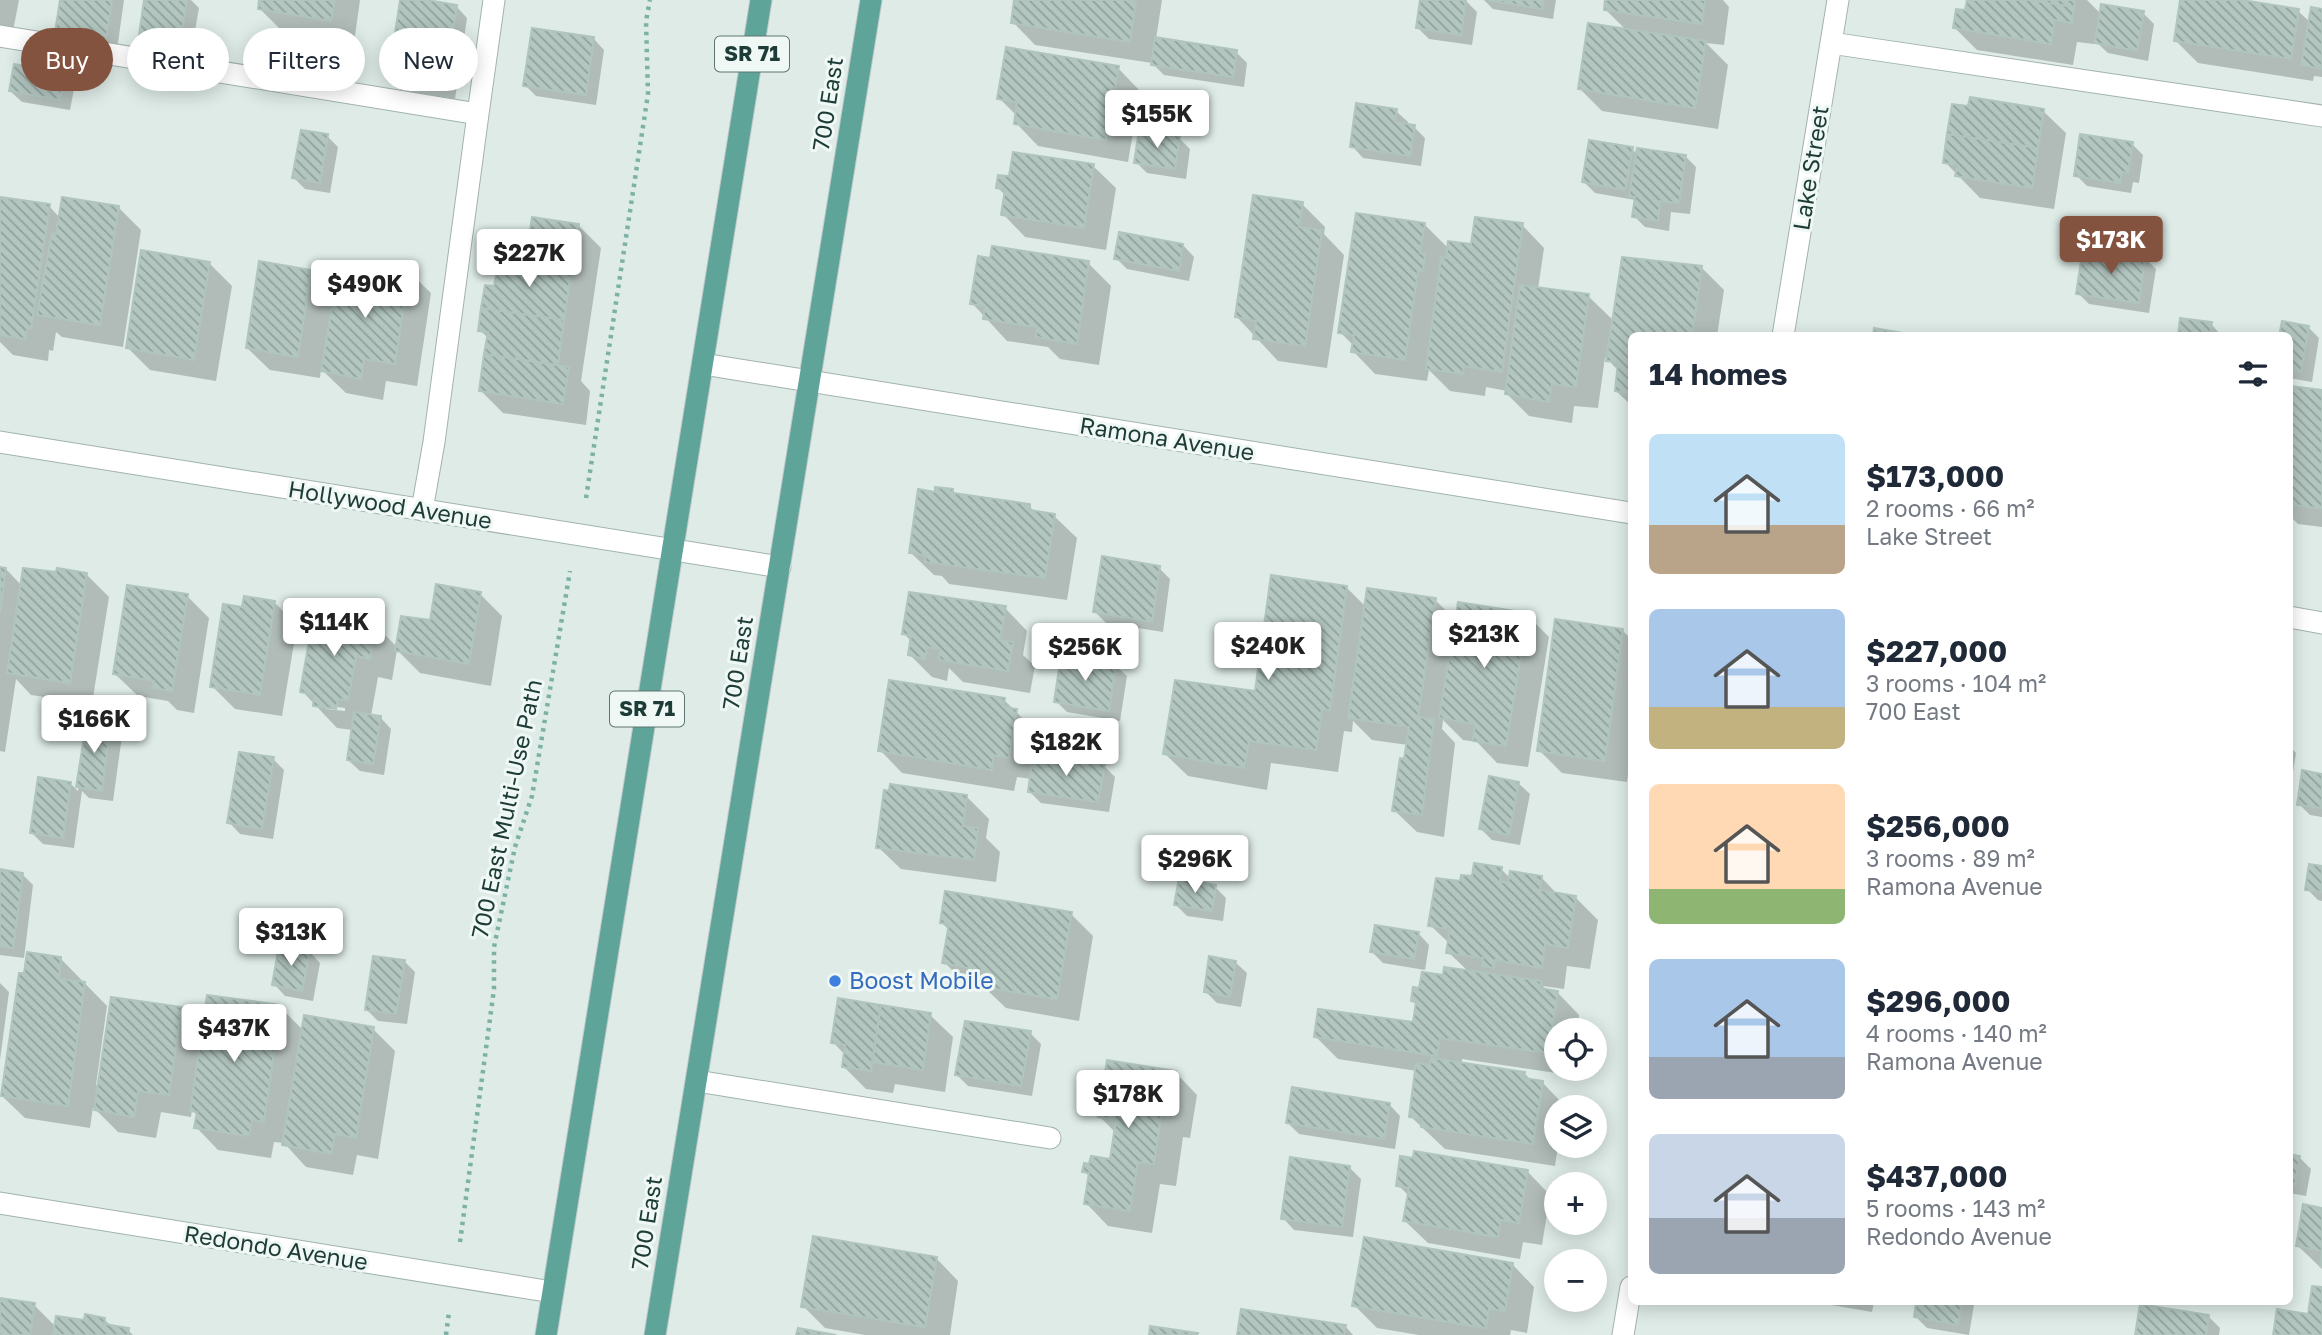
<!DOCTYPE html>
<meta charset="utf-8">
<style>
:root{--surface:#fff;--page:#f2f2f3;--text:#1f2937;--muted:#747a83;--accent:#835340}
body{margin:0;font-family:"Golos Text",sans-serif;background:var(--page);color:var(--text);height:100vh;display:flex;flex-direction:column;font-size:26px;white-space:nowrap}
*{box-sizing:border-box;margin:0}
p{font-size:23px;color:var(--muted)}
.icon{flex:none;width:38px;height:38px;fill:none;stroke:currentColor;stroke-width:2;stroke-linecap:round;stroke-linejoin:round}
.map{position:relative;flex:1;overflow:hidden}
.panel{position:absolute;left:1628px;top:332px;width:665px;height:973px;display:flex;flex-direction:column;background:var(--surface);border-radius:10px;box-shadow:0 4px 18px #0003}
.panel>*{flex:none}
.banner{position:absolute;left:21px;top:28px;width:665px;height:63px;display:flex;gap:14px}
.tools{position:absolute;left:1544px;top:1018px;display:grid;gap:14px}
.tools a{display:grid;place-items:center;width:63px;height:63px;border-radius:50%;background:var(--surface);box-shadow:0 4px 18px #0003;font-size:35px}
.price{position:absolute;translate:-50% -60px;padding:0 16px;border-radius:7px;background:#fff;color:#222;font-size:23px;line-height:46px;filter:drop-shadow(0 2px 4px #0008)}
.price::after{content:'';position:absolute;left:50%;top:42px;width:21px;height:16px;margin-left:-10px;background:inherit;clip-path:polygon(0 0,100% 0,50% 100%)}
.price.current{background:var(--accent);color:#fff}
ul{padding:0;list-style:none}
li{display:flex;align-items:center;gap:21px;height:175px;padding:0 21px}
li span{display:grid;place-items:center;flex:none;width:196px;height:140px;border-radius:10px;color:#555}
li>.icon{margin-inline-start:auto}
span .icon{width:84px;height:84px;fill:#fffc;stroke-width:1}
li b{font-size:30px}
h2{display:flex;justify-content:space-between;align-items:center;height:84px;padding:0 21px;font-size:30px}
.tag{padding:0 24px;border-radius:32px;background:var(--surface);box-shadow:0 4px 18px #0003;font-size:24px;line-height:63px}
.tag.current{background:var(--accent);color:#fff}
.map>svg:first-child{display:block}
.shadow{fill:#0003;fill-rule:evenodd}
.building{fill:url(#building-back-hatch);stroke:#b0c5be;stroke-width:2}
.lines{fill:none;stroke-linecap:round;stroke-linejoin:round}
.minor-casing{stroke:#a1b3af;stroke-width:23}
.major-casing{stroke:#c0c8c7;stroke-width:23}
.path{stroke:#7cb1a6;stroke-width:4.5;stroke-dasharray:3.5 5;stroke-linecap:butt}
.minor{stroke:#fff;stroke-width:21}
.major{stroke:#5fa499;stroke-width:21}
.shop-dot{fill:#3f7fe0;stroke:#eff8f4;stroke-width:2.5}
.labels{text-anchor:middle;stroke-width:6;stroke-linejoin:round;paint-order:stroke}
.shield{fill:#eff8f4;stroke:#5d7470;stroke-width:2}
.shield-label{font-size:21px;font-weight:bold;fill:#1e3c37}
.street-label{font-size:23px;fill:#1e3c37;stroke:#eff8f4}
.shop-label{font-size:23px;fill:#366cbe;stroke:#eff8f4;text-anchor:start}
</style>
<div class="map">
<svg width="2322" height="1335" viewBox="0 0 2322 1335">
<defs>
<pattern id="building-back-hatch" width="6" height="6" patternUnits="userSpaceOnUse" patternTransform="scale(1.75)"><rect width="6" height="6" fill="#b3c6c0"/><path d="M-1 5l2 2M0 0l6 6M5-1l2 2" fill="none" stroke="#91a29d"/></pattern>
</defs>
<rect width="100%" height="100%" fill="#deebe7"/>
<path class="shadow" d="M0,0H19L13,31L0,28Z
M62,0H124L117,50L68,43L57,32Z
M146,0H191L199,8L190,59L151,52L139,41Z
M261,0H360L354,43L282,31L260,9Z
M402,0H416L456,6L467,18L455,99L401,90L390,79Z
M1016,0H1162L1156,39L1236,52L1247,63L1244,87L1164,75L1152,63L1035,45L1013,22Z
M1422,0L1466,1L1477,12L1472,45L1429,39L1418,28Z
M1484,0H1556L1553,19L1493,9Z
M1607,0H1723L1729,7L1724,45L1706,43L1728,65L1718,129L1602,111L1580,89L1627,31L1605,9Z
M1968,0H2087L2101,14L2143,13L2154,24L2148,61L2108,53L2094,40V44L2077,42L2073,65L1977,50L1955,28L1966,12Z
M2181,0H2231L2298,11L2310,22L2322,11V77L2314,76L2313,81L2198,63L2175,40Z
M593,38L604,50L596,105L536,96L525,85Z
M1118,68L1140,91L1128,162L1038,146L1016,123L1017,116L999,98Z
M64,73L75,84L70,110L22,102L10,91Z
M1396,111L1408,122L1407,126L1414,127L1425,138L1421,166L1363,158L1352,146Z
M2043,111L2066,133L2054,209L1980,198L1945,162Z
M327,136L338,147L330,193L305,189L294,178Z
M1179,138L1190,149L1186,179L1147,173L1136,162Z
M2132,144L2143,155L2139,183L2133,182L2131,193L2087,186L2076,175Z
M1632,149L1637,154L1685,156L1696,167L1690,214L1671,212L1669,231L1645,227L1634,216L1635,200L1595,193L1583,181Z
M1093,166L1116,188L1106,250L1025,237L1003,214L1006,196L998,188L1010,178Z
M0,202L49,206L60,218L119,208L141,230L123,347L62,337L56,332L53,351L49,350L48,361L13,355L0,342Z
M1302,204L1325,227L1324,234L1344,255L1327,368L1278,361L1237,317Z
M1424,224L1449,249L1472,246L1522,225L1544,248L1538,289L1588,296L1614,321L1701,267L1724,290L1717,336H1631V405L1616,391L1619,371L1605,357L1598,408L1574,406L1572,423L1529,416L1507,394V391L1486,387L1485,396L1450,391L1429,370L1427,381L1375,374L1353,351L1354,346L1340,332Z
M578,225L601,248L581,381L590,391L586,425L503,413L481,391L489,339L480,330L530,240Z
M1183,245L1194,257L1189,281L1127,269L1116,258Z
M2145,258L2156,269L2149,313L2089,304L2078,293Z
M209,263L232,286L216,381L150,370L128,348Z
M1088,263L1111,286L1099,365L1060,359L1048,347L1007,341L972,303Z
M408,271L431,293L417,386L386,381L383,400L346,393L321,369L320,378L270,370L247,348L310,272L336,297L381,278Z
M2211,324L2222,336H2179Z
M2308,327L2319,338L2312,382L2289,378V336H2281Z
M2289,384L2290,387L2322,392V527L2298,524L2289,515Z
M952,490L957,495L1029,506L1036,513L1054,516L1077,538L1067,600L949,584L942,576L934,575L911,553L936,494Z
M1159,568L1170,579L1163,632L1106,623L1095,612Z
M0,569H6L22,586L86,574L109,597L92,704L31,695L16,679L5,752L0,751Z
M1346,587L1366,607L1435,600L1457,621L1527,615L1549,637L1528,767L1497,763L1477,742L1463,740L1443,720L1442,729L1455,743L1444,837L1417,832L1394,810L1408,745L1372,740L1353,721L1352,732L1344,731L1338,772L1271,763L1267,790L1188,776L1165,754L1257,693Z
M480,594L502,616L491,686L420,673L397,650L392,680L378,677L371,716L380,717L391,729L384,775L360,771L348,760L353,730L337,728L302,691L375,625L398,648L432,622ZM322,705L345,708V711L326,709Z
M187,596L209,618L194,713L177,710L168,701L138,696L115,674Z
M274,602L297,625L282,716L235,709L212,686Z
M1005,608L1027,631L1023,655L1035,666L1030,693L963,682L949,668L947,681L932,677L910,655L912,642L903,633Z
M1623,631L1631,639V755L1627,782L1562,773L1539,750Z
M1115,665L1127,676L1120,721L1067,712L1056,701Z
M1004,700L1038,733L1035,756L1104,766L1115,777L1109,812L1041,803L1030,792L1032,779L1017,777L1014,791L902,773L880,750Z
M88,721L111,725L122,736L113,801L89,798L82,791L74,848L43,844L32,833L71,784L78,791Z
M2289,746L2296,753L2289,797Z
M273,759L284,770L273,839L240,834L229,822Z
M2322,775V817L2310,815L2299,804Z
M1518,783L1530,794L1520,845L1492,840L1481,829Z
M891,793L966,796L989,819L986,838L1000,852L996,882L901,869L878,847Z
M2322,867V901L2318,900L2307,889Z
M1501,869L1511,879L1541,877L1558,895L1575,897L1598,920L1590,969L1567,966L1564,989L1543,986L1548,991L1557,992L1579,1015L1577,1031H1556V1069H1571L1570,1075L1462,1059V1064L1524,1073L1532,1081L1542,1082L1564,1105V1108H1556V1146H1558L1555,1166L1445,1149L1410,1116L1417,1071L1338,1059L1316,1037L1415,1024L1417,1005L1413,1001L1421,990L1444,977L1469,972L1448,952L1450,944L1430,925L1461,883Z
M0,871L22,874L33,885L24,958L0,955Z
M1215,887L1226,898L1223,921L1187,916L1176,905Z
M1071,914L1093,936L1079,1021L1006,1008L986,989L967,985L944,962L949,930L942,923Z
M1418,933L1429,945L1425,970L1383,963L1372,952Z
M309,951L320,963L313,1001L285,996L274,984Z
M61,959L107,1006L96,1085L99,1086L181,1009L204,1031L280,1007L303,1030L373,1029L395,1051L378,1159L357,1155L353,1175L306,1167L284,1143L274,1142L271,1158L218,1150L196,1127L198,1116L192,1110L191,1117L161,1112L156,1138L118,1132L93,1107L90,1128L25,1118L2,1096Z
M404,961L415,972L407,1024L378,1021L367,1010Z
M1235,962L1247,973L1241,1007L1217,1003L1206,992Z
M0,983L9,992L0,1060Z
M930,1015L953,1037L945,1092L895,1084L893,1093L866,1089L843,1066L845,1055L833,1042Z
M1030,1033L1041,1044L1032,1096L968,1086L957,1075Z
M1175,1072L1197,1095L1190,1138L1183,1137L1176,1186L1160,1184L1152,1233L1108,1226L1086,1203L1090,1177L1084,1171L1112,1161L1116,1133L1099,1116Z
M1389,1104L1400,1116L1395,1149L1299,1134L1288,1123Z
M2289,1156L2299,1157L2311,1169L2306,1196L2289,1193Z
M1350,1168L1361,1179L1353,1237L1294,1230L1283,1218Z
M1528,1172L1550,1195L1542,1245L1523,1242L1520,1259L1428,1243L1405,1221L1409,1196L1398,1185Z
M2322,1210V1269L2298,1246Z
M936,1258L958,1281L950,1335H865L825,1328L803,1306Z
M1512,1264L1534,1287L1527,1333L1511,1330L1510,1335H1419L1377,1328L1354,1305Z
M0,1299L34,1305L56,1327L104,1319L112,1327L128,1330L133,1335H0Z
M1814,1302H1874L1872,1312Z
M1918,1302H1971L1974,1305L1969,1335L1927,1328L1916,1317Z
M2209,1317L2220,1328L2219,1335H2137Z
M1345,1326L1353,1335H1239Z"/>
<path class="building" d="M60,0H112L106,39L55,32Z
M144,0H187L179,49L138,42Z
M259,0H335L331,21L258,9Z
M400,0H427L457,5L444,89L388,80Z
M1014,0H1136L1130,42L1011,23Z
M1420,0H1466L1461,35L1416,28Z
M1487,0H1544L1542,9Z
M1605,0H1705L1702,24L1604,10Z
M1967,0H2028L2074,7L2072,23L2055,20L2051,44L1953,28L1956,9L1965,10Z
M2028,0H2075L2074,7Z
M2180,0H2242L2299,9L2291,59L2174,41Z
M2101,4L2144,11L2137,51L2095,43Z
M2311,7L2322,9V69L2301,65Z
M1588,23L1706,41L1695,108L1578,89Z
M532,28L594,37L586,95L523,86Z
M1155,37L1237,50L1233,77L1151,65Z
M1006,47L1119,66L1106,140L1014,124L1017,102L997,99Z
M14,64L65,72L60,100L9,91Z
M1970,97L2044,109L2038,148L1947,134L1952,104L1968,106Z
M1356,103L1397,109L1395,122L1415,125L1410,156L1350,147Z
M301,130L328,134L320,183L292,178Z
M1139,130L1180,136L1175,169L1134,163Z
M1947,134L2038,148L2032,188L1955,176L1958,165L1943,163Z
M2080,134L2133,142L2128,173L2122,172L2120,183L2074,176Z
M1589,140L1633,147L1625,190L1582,182Z
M1637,148L1686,155L1679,203L1660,201L1658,221L1632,217L1635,197L1629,196Z
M1013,152L1094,164L1084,228L1001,215L1005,189L996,188L998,175L1009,176Z
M1253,195L1303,202L1299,227L1322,230L1305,346L1253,339L1256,321L1235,317Z
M0,197L50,204L31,329L27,328L26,339L0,335Z
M62,197L119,206L100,325L37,315L52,233L56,234Z
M1356,213L1425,223L1420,253L1425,254L1423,271H1418L1405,360L1351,352L1354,335L1338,333Z
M532,217L579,224L572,267L499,257L502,234L529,238Z
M1475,217L1523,223L1502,372L1464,366L1463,374L1426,369L1441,257L1446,258L1448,241L1471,244Z
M1119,232L1183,244L1179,271L1114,259Z
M992,246L1089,261L1077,344L1036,337L1037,327L983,319L985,306L970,304L978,256L990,258Z
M2083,248L2145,257L2139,303L2076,294Z
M141,250L210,262L194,360L126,348Z
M499,257L572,267L564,320L481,308L485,285L494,286Z
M1622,257L1702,266L1692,336H1631V394L1615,391L1618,362L1606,361Z
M259,261L311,270L298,357L246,348Z
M381,265L409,269L395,364L364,359L361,379L321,371L338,270L379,276Z
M1520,285L1589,294L1576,387L1552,384L1549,402L1505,394Z
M481,308L564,320L558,365L484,354L488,332L478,331Z
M2180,318L2212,322L2210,336H2178Z
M2282,321L2309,326L2301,372L2289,370V336H2279Z
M1874,328L1920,336H1873Z
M484,354L569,367L563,404L479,391Z
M2291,386L2322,390V509L2289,504V400Z
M935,487L953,489V493L1030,504V510L1055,514L1045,578L925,562L926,555L909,553L918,489L935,492Z
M1102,556L1160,566L1152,622L1093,612Z
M0,567L6,568L0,613Z
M23,568L56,572L57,568L87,573L70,683L7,673Z
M1271,575L1347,586L1330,710L1322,709L1316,750L1249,741L1244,768L1163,754L1175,680L1255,691Z
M436,584L481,592L469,664L395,651L401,616L430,620Z
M127,585L188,594L172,691L152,688L154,681L113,674Z
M1367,588L1436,598L1418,717L1434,719L1422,815L1392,811L1400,758L1404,759L1409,727L1348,718Z
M909,592L1006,606L1000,640L1013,642L1008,671L939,660L940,649L927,647L925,659L908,655L911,635L902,634Z
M244,596L275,601L260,695L210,687L223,604L242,607Z
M1458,602L1528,613L1506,746L1473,741L1475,724L1439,718Z
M314,613L375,624L370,659L356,656L348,700L338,699L336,709L313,706L314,695L300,692Z
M1555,619L1623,629L1605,761L1537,751Z
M1061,655L1116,664L1109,711L1054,702Z
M889,680L1005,698L1003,707L1017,709L1009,758L994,755L992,770L878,751Z
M354,712L381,716L373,764L347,760Z
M87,719L111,723L102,791L76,787Z
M239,752L274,757L262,829L227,823Z
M1033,754L1105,764L1098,802L1028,792Z
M2302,770L2322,774V808L2297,805Z
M1489,776L1519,782L1509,835L1479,829Z
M38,777L71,782L63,838L30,833Z
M890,784L967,795L963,826L978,828L974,860L876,848L884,790L889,791Z
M1474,863L1502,867L1500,882L1508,883L1510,871L1542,876L1540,890L1576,896L1568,948L1545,944L1542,968L1495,960L1494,968L1482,966L1483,958L1446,953L1450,929L1428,926L1436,878L1460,881L1461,875L1472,876Z
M2309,864L2322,866V892L2305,890Z
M0,869L23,873L13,948L0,946Z
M1179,878L1216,885L1212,911L1174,905Z
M945,891L1072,912L1057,999L982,987L984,971L942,963L949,924L940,923Z
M1375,925L1419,932L1414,959L1370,952Z
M279,945L310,950L302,991L272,985Z
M27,952L61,957L59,979L85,982L68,1106L1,1096L19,973H24Z
M373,956L405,960L396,1014L365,1010Z
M1209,956L1236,961L1230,997L1204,992Z
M1444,967L1541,981L1540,988L1558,991L1548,1053L1440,1038L1437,1056L1314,1037L1318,1009L1413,1022L1416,1002L1411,1001L1413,987L1419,988L1422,972L1443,975Z
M207,995L281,1005L264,1122L252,1120L249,1136L194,1128L197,1112L190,1111Z
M111,997L182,1007L169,1095L138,1091L134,1117L94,1110Z
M838,998L881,1005L871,1071L842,1067L845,1045L831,1043Z
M881,1005L931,1013L923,1070L872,1062Z
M304,1015L374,1027L356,1138L335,1134L331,1154L282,1145Z
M965,1021L1031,1031L1021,1086L955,1075Z
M1431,1058L1525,1072L1524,1078L1543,1081L1533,1144L1421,1127L1422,1119L1409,1117L1416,1063L1430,1065Z
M1107,1060L1176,1071L1168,1117L1161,1116L1154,1164L1138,1162L1130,1211L1084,1204L1089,1173L1082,1172L1084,1163L1089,1164L1091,1156L1110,1159L1116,1120L1098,1117Z
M1292,1087L1390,1103L1384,1139L1286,1123Z
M1414,1151L1528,1170L1519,1223L1501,1220L1498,1237L1403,1221L1409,1188L1396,1186L1400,1156L1413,1158Z
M2289,1154L2300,1156L2295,1186L2289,1185Z
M1290,1157L1350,1166L1342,1227L1281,1219Z
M2303,1204L2322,1208V1266H2320L2322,1251L2296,1246Z
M813,1236L937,1257L925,1327L801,1307Z
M1364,1237L1513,1263L1505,1311L1489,1309L1486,1328L1352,1306Z
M2312,1286L2322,1287V1335H2273L2277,1309L2308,1314Z
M0,1298L35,1303L30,1335H0Z
M1916,1302H1962L1958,1325L1914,1317Z
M2140,1304L2209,1315L2206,1335H2135Z
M1241,1309L1346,1325L1344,1335H1237Z
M85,1314L105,1318L104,1324L129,1328L128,1335H53L56,1316L84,1320Z
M1150,1326L1198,1333L1197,1335H1149Z
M798,1328L836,1335H796Z"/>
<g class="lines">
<defs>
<path id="minor" d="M0,36L478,114L494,0
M1831,43L2322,116
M1783,336L1838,0
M703,364L1631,513
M0,442L780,567
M422,510L434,442L478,114
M2289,617L2322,623
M697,1081L1050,1138
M0,1203L552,1292
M1623,1335L1631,1287"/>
<path id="major" d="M546,1335L761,0
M655,1335L871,0"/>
</defs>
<use href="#minor" class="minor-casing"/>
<use href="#major" class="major-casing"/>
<path class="path" d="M586,498L648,94L646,21L650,0
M460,1242L494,989V947L515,847L532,796L570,571
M446,1335L449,1312"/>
<use href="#minor" class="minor"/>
<use href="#major" class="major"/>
</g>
<circle class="shop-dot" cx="835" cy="981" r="7"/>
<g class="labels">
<g class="shield">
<rect x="715" y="36.5" width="74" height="35" rx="5"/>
<rect x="610" y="691.5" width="74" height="35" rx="5"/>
</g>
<g class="shield-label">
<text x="752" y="61">SR 71</text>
<text x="647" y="716">SR 71</text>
</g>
<g class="street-label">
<text transform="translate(828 104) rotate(-81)" y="8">700 East</text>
<text transform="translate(1811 168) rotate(-81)" y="8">Lake Street</text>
<text transform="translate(1167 439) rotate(9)" y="8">Ramona Avenue</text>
<text transform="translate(390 505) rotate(9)" y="8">Hollywood Avenue</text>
<text transform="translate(738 663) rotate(-81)" y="8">700 East</text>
<text transform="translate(507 809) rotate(-78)" y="8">700 East Multi-Use Path</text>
<text transform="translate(647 1223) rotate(-81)" y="8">700 East</text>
<text transform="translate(276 1248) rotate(9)" y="8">Redondo Avenue</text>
</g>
<g class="shop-label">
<text x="849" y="989">Boost Mobile</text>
</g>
</g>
</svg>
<div class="tools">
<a><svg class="icon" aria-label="locate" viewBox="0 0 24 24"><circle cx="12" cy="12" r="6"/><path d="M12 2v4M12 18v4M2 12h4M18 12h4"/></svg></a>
<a><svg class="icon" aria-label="layers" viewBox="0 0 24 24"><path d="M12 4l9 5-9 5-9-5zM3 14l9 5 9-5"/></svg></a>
<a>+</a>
<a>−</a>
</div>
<b class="price" style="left:1157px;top:150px">$155K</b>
<b class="price current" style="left:2111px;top:276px">$173K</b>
<b class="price" style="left:529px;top:289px">$227K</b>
<b class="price" style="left:365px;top:320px">$490K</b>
<b class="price" style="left:334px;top:658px">$114K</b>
<b class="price" style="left:1484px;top:670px">$213K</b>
<b class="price" style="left:1268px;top:682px">$240K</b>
<b class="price" style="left:1085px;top:683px">$256K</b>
<b class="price" style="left:94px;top:755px">$166K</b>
<b class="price" style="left:1066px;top:778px">$182K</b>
<b class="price" style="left:1195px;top:895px">$296K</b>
<b class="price" style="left:291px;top:968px">$313K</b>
<b class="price" style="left:234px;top:1064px">$437K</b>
<b class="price" style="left:1128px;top:1130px">$178K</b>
<div class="banner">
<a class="tag current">Buy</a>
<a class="tag">Rent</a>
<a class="tag">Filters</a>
<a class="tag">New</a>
</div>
<section class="panel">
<h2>14 homes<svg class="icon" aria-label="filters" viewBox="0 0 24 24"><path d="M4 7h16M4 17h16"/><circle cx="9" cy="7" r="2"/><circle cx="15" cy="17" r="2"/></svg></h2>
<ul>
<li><span style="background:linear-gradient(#bfe0f5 65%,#b9a48a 0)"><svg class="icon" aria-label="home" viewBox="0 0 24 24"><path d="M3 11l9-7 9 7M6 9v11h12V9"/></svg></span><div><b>$173,000</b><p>2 rooms · 66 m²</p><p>Lake Street</p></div></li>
<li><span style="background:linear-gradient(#a9c7e8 70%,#c2b280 0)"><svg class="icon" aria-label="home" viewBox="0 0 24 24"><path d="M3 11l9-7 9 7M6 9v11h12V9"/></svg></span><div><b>$227,000</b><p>3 rooms · 104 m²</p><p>700 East</p></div></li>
<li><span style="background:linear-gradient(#ffd9b3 75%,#8fb573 0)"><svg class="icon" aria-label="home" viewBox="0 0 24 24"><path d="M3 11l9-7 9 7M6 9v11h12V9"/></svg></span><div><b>$256,000</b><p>3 rooms · 89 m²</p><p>Ramona Avenue</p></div></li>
<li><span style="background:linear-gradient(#a9c7e8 70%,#9aa5b1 0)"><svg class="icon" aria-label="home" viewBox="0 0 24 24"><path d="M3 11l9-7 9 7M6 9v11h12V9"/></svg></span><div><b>$296,000</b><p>4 rooms · 140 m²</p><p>Ramona Avenue</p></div></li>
<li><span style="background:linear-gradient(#c9d6e8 60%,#9aa5b1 0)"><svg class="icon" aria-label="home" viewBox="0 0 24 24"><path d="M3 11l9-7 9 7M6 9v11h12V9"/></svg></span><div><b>$437,000</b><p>5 rooms · 143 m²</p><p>Redondo Avenue</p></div></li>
</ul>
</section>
</div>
